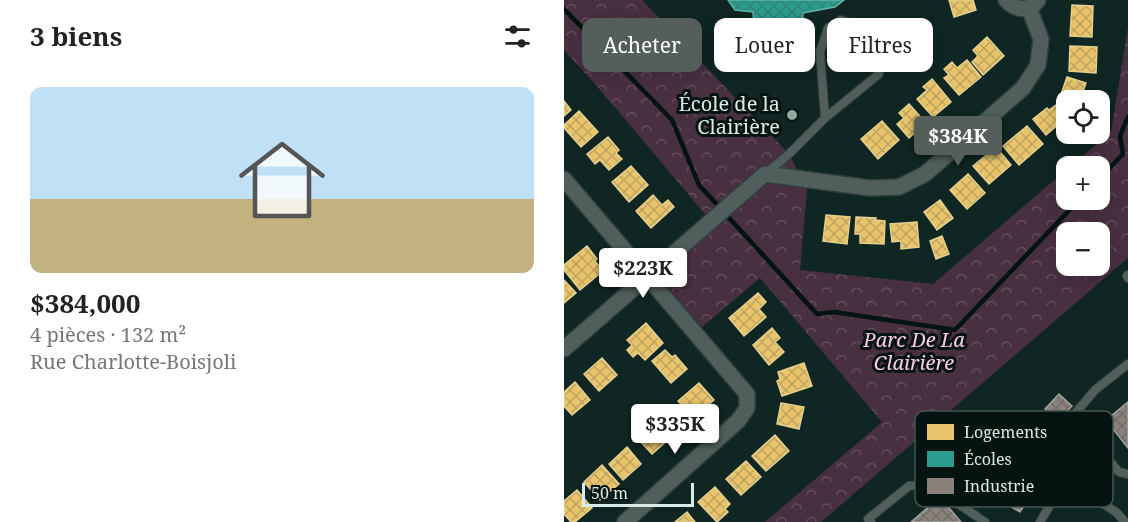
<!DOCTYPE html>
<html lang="fr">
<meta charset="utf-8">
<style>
:root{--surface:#fff;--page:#f6f6f6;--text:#222;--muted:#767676;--accent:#545e5b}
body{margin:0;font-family:"Noto Serif",serif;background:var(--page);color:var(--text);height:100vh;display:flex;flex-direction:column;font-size:22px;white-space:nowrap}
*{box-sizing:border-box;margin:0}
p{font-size:20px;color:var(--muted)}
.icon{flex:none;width:33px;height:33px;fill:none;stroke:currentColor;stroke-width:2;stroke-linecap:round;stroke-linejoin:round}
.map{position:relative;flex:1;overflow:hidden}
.side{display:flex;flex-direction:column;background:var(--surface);width:564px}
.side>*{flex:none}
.guide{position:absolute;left:18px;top:18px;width:456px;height:54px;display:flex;gap:12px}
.controls{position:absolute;left:492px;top:90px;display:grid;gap:12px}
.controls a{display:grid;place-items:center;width:54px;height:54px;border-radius:12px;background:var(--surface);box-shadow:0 3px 15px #0003;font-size:30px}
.scale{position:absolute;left:18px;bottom:15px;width:112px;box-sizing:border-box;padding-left:6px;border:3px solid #d7ece6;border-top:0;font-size:16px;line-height:21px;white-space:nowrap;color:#d7ece6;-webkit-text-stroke:4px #051411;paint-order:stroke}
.price{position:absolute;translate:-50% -51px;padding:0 14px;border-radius:6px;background:#fff;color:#222;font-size:20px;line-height:39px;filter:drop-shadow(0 2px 3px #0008)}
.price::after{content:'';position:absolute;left:50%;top:36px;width:18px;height:14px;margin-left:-9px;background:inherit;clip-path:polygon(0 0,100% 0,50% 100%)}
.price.on{background:var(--accent);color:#fff}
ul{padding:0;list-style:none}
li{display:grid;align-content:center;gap:12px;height:318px;padding:0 30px}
li span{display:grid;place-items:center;height:186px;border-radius:12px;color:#555}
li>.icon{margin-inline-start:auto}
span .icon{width:108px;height:108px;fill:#fffc;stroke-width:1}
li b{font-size:26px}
h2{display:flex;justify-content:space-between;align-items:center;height:72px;padding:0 30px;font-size:26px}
.tag{padding:0 21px;border-radius:12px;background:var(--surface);box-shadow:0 3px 15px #0003;font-size:21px;line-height:54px}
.tag.on{background:var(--accent);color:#fff}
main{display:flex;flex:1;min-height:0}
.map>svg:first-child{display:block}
.park{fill:url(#park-crowns);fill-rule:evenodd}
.homes{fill:url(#homes-cross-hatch);stroke:#e4d08f;stroke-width:1.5}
.schools{fill:url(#schools-cross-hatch);stroke:#5eb5a9;stroke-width:1.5}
.industry{fill:url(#industry-cross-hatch);stroke:#a1a19c;stroke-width:1.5}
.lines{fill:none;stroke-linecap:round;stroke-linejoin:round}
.stream{stroke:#011410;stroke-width:4.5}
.service-casing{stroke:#303f3b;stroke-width:10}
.minor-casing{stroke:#303f3b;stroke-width:18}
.service{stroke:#505f5c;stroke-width:8}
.minor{stroke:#505f5c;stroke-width:15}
.poi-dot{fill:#91a7a1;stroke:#051411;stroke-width:2}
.labels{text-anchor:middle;stroke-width:6;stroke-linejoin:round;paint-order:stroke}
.poi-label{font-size:20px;fill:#d7ece6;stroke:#051411;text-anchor:end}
.park-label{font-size:20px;font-style:italic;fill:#feccea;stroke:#051411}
.key{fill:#051411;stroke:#445551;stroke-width:1.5}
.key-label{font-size:16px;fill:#d7ece6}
</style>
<main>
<section class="side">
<h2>3 biens<svg class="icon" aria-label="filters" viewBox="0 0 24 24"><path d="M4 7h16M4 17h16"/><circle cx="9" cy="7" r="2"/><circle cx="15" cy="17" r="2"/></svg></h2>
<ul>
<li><span style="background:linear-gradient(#bfe0f5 60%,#c2b280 0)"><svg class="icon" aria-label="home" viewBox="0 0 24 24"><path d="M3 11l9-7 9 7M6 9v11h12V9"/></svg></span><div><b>$384,000</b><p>4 pièces · 132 m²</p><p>Rue Charlotte-Boisjoli</p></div></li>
</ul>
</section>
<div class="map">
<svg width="564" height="522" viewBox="0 0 564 522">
<defs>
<pattern id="park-crowns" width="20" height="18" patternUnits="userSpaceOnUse" patternTransform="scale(1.5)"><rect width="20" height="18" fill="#493041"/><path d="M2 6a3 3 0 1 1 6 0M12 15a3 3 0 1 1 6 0" fill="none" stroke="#624e5c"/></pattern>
<pattern id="homes-cross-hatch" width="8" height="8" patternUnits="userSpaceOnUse" patternTransform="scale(1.5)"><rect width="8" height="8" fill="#e9c46a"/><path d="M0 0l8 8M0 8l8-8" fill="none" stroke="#bfa561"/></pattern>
<pattern id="schools-cross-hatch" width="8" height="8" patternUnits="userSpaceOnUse" patternTransform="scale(1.5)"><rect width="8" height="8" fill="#2a9d8f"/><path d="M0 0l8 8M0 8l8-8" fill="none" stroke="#318379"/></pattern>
<pattern id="industry-cross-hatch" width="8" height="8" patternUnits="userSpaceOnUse" patternTransform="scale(1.5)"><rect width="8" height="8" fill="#8a817c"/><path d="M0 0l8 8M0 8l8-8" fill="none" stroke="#706d69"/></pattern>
</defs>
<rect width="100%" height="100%" fill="#0f2622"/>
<path class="park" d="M0,0H78L225,154L243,189L236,270L369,284L502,170V200H536V166H507L547,132L564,27V258L257,522H201L318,422L196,278L131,333L83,277L147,221L37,91L0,50ZM502,232H536V266H502Z"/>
<path class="homes" d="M385,0H409L412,10L390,17Z
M508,5L529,6L528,37L506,36Z
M423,37L440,56L419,75L408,62L414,56L409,50Z
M506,46L533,47L532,73L505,71Z
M403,60L417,77L395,95L380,78L385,75L380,69L388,62L393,68Z
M503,77L522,83L516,100H502V106L494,103Z
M368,79L387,102L369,117L353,99L363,90L359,87Z
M0,101L7,110L0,116Z
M345,104L362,123L345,138L333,124L340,118L335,113Z
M492,105L502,118L482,135L469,119L483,108L485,110Z
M15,111L34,132L17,147L0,128V125Z
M318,121L335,140L314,159L297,139Z
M463,126L479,144L455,165L439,146Z
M44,137L55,150L52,153L58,159L45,170L36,160L31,164L23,154Z
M432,147L447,165L425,184L409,166Z
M67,166L84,185L65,202L48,182Z
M404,174L421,193L403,209L386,190Z
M89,195L98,205L104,200L110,207L87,228L72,211Z
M376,200L389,218L373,230L360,212Z
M262,215L286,217L283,244L259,241Z
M292,217L312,218L311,220L321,221L320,244L296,243V234H291Z
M353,222L355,247L337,249V241L328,242L326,224Z
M378,236L385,254L372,259L366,241Z
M23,246L33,259L31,261L39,271L16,290L0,270V265Z
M0,280L12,293L0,303Z
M194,293L202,302L195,309L202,317L180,336L165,318Z
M82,323L99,343L81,360L74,353L69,357L63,350L68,345L63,340Z
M208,328L216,338L211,342L220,352L205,365L189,345Z
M101,350L108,357L111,355L123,369L107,383L88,361Z
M38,358L53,375L35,391L20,374Z
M240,363L248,386L218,396L213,381L216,379L214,372Z
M11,382L26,400L8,415L0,406V392Z
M135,383L150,400L129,418L114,401Z
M217,403L240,407L235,429L213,424Z
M89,424L103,441L88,454L73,438Z
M211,435L225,451L202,471L188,456Z
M63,447L77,464L59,480L45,464Z
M182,461L197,477L177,495L162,479Z
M38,465L55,484L36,500L20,482Z
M151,487L166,504L161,509L164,512L153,522L134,502Z
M13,490L28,508L11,522H7L0,514V501Z
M123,512L131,522H111Z"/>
<path class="schools" d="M164,0H280L271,7L239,13L237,41L191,38L189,12L171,10Z"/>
<path class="industry" d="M495,394L508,406L494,421L481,409Z
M564,402V448L542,420Z
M424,415L480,448L463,478L474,484L456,512L432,498L429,502L371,464Z
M376,497L397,522H347Z"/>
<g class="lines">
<path class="stream" d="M0,9L108,120L135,185L253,314L270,312L391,330L515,200
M536,178L559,154L556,136L564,117"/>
<defs>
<path id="service" d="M202,173L225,154L261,118L315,74L316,50L297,27L277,20L264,28L256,52L261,118
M564,275L563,276L564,278
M564,364L531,390L508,417L555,472L564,474
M485,447L507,463L509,469L501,480
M477,457L498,471L501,480
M469,471L497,487
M307,522L304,519L345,486C366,482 403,510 421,522
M476,522L501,480L552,512L561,522"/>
<path id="minor" d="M442,0C452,11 465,12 474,0
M0,179L183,394V408L174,421L61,522
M0,349L201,174L306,188L335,187L361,174L459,88L474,65L477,39L465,8"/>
</defs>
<use href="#service" class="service-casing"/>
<use href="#minor" class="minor-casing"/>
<use href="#service" class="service"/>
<use href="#minor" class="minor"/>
</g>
<circle class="poi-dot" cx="228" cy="115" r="6"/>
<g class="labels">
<g class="poi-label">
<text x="216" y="111">École de la<tspan x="216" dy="23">Clairière</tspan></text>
</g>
<g class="park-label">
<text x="350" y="347">Parc De La<tspan x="350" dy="23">Clairière</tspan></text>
</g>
</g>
<rect x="351" y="411" width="198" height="96" rx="9" class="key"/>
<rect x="363" y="424" width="27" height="16" fill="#e9c46a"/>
<rect x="363" y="451" width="27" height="16" fill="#2a9d8f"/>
<rect x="363" y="478" width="27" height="16" fill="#8a817c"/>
<g class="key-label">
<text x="400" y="438">Logements</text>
<text x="400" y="465">Écoles</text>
<text x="400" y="492">Industrie</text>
</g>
</svg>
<div class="controls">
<a><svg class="icon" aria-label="locate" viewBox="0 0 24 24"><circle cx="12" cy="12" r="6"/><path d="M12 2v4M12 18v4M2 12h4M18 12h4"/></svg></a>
<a>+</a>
<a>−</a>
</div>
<div class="scale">50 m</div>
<b class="price on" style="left:394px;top:167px">$384K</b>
<b class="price" style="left:79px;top:299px">$223K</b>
<b class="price" style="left:111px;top:455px">$335K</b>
<div class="guide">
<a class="tag on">Acheter</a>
<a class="tag">Louer</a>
<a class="tag">Filtres</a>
</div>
</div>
</main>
